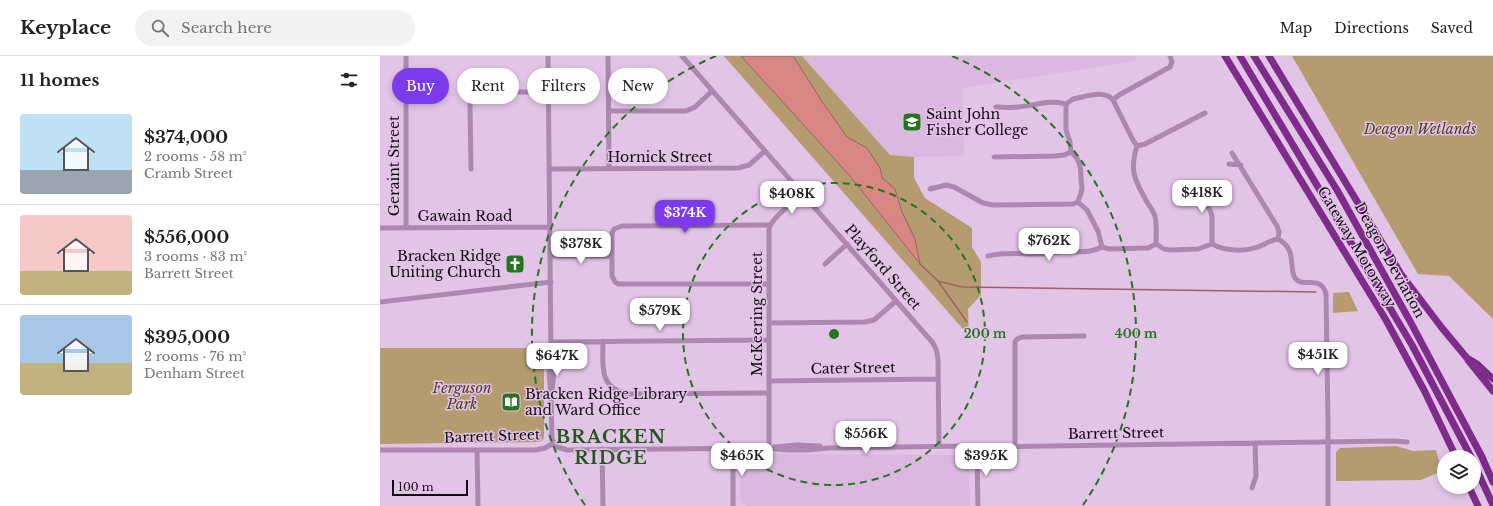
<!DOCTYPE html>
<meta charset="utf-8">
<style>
:root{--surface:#fff;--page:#f2f2f2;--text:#202124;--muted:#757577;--line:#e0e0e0;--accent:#7c3aed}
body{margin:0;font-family:"Libre Baskerville",serif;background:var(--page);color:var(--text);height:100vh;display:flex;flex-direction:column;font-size:15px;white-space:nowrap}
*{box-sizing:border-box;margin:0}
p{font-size:13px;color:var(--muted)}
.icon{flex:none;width:22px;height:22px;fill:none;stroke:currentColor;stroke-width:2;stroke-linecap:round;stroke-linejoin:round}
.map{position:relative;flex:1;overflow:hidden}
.panel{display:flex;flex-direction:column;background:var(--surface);width:380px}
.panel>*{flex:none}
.hud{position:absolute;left:12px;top:12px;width:380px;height:36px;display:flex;gap:8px}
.buttons{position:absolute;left:1057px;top:394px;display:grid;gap:8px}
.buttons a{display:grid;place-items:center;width:44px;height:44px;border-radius:50%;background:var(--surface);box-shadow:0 2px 6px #0003;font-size:20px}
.scale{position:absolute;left:12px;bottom:10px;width:76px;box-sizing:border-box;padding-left:4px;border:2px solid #120814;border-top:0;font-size:11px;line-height:14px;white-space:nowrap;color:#120814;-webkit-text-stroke:3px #e2c4e6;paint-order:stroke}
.price{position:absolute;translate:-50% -34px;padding:0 9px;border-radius:8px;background:#fff;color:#222;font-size:13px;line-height:26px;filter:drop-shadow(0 1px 2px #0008)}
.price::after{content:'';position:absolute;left:50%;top:24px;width:12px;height:9px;margin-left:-6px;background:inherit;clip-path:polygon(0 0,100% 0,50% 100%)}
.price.selected{background:var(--accent);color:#fff}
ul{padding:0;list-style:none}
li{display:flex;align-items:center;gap:12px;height:100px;padding:0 20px}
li+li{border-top:1px solid var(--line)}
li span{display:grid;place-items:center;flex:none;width:112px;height:80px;border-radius:4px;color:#555}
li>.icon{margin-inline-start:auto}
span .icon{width:48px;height:48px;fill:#fffc;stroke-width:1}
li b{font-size:17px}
h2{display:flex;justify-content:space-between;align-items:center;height:48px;padding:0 20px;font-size:17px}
.pill{padding:0 14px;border-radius:18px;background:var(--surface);box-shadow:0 2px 6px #0003;font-size:14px;line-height:36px}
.pill.selected{background:var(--accent);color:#fff}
header{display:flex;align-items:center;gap:24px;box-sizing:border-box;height:56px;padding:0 20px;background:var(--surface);border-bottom:1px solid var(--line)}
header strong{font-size:19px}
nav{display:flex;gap:22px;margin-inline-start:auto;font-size:14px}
.search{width:280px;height:36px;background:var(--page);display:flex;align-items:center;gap:10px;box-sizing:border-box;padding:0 14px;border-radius:22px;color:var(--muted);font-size:15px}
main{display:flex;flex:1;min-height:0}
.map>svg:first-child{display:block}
.built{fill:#dbb8e0}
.green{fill:#b49c70}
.water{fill:#d98784;stroke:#9d6162}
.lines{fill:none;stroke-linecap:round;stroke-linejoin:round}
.stream{stroke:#9d6162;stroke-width:1.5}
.minor{stroke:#ac88b1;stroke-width:5}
.highway{stroke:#7d2c89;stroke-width:7}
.ring{fill:none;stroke:#24751f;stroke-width:2;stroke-dasharray:7 5}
.labels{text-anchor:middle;stroke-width:3;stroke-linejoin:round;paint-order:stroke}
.poi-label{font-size:14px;fill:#120814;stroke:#e2c4e6;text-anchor:start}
.park-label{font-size:14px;font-style:italic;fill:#4d3d1d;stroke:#e2c4e6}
.street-label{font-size:14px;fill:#120814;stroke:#e2c4e6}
.district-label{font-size:18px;font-weight:bold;letter-spacing:1px;fill:#255721;stroke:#e2c4e6}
.centre{fill:#24751f;stroke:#e2c4e6;stroke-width:2}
.ring-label{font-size:12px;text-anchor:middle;font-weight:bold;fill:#24751f;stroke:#e2c4e6;stroke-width:3;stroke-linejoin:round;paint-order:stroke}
</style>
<header>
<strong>Keyplace</strong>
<div class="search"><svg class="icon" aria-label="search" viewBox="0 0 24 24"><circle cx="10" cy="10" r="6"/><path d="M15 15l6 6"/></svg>Search here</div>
<nav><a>Map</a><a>Directions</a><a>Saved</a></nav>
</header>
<main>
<section class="panel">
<h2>11 homes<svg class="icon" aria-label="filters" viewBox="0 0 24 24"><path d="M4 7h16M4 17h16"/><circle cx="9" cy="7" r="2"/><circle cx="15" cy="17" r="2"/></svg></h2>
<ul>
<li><span style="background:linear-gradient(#bfe0f5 70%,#9aa5b1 0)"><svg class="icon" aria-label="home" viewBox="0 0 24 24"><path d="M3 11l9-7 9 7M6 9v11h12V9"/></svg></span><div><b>$374,000</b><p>2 rooms · 58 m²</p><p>Cramb Street</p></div></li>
<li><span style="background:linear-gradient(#f6c9c9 70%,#c2b280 0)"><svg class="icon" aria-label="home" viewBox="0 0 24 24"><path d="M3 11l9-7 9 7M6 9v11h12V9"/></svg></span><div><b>$556,000</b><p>3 rooms · 83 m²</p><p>Barrett Street</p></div></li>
<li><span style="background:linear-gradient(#a9c7e8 60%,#c2b280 0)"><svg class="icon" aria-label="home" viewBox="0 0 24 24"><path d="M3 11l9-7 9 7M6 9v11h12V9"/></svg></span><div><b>$395,000</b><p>2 rooms · 76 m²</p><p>Denham Street</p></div></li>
</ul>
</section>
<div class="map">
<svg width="1113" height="450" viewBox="0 0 1113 450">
<rect width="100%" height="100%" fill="#e2c4e6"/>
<path class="built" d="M422,0H756L755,5L583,32L584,100L534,101L510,99Z
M365,398L585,399L589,404L590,450H367L362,447L360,442L361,403Z"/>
<path class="green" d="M344,0H422L510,99L534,101V122L545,142L592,172V191L601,206V239L588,253L589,280Z
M912,0H1113V263L1069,220L1038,218Z
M969,236L978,255L953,257V237Z
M0,292H164V380L163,384L159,386L0,388Z
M1016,390L1033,395L1056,394L1062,415L1041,424L956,425V396L960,392Z"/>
<path class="water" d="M361,0H413L443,47L467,81L487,92L500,112L502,122L515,133L522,156L535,183L540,208L470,120Z"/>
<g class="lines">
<path class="stream" d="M540,208L558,225L587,266
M558,225L582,231L936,236"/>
<path class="minor" d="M26,0V172
M168,0L171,302L169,315L171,340L172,383L177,391L187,394L385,392L408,394H428L448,392L587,390L593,392L596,395
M228,0L229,113
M302,0L553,287L556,293L558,302L559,390
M733,44L739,39L790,11L792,6L790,0
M616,51C623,51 631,52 638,51C654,50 670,43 686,48
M229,55H306L315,51L332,35
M757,90L765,88L825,57
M852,97L897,170L899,176L898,183
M614,101L675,100L684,99L691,96
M849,108L861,109
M91,113L90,48L92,40L98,36H168
M170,113L358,112L369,109L385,95
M814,128L830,154L832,160V188
M550,133L566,129L574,131L603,147L613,149L693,148L698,146
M0,172L170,171
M776,188C776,179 777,169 775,160C773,155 770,150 767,146C755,125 749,115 757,90L753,84L733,44C724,33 705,41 693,43L686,48V74L690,86L691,96C701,104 701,113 701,125C702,129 702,134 701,137C700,141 698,143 698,146L707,154L718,175L722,191L729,193L768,192L776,188L784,193L790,194L818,193L832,188C845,195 863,196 878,191C885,188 891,184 898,183C918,194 908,211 915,222C923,233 941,218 946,238L948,366V450
M171,200H232
M608,200C625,196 640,198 658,198C666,198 674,196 683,196C697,195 709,198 722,191
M445,208L467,188
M388,228H238L235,226L232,220V177L234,173L242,170L390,169
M0,246L171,226
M389,267L485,266L494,264L516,245
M223,285C223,308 218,332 247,338L389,337
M171,286L389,284
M172,305L174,315L172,334
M389,325L558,323
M394,391L417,389L440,390
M635,391V286L637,283L642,281L704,280
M353,392V450
M389,392V173C392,161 413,147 423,138
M222,393L223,450
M0,394H156L165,392L174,387
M97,394L98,450
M596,395L608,391L1014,385L1027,386
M596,395L597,402L598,450
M872,432L876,420L875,387"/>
<path class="highway" d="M845,0L1006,264L1045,336L1076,401
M860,0L1032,289L1091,401
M874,0L957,134L1031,267L1102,401L1113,426
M889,0L1021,218L1062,272L1087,302L1097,308L1113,323
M1088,304L1113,335
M1094,408L1113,449
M1089,431L1098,450"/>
</g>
<g class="ring">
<circle cx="454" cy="278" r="151"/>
<path d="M205 449A302 302 0 0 1 336 0M572 0A302 302 0 0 1 703 449"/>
</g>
<defs>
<symbol id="school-square" viewBox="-11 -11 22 22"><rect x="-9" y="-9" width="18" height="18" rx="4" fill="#24751f" stroke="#e2c4e6"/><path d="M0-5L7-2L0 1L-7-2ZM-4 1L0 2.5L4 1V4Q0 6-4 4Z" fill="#fff"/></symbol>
<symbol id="church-square" viewBox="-11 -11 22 22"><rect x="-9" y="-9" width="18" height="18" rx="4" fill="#24751f" stroke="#e2c4e6"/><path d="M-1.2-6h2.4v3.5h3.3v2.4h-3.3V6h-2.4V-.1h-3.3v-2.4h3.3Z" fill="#fff"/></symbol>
<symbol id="library-square" viewBox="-11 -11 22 22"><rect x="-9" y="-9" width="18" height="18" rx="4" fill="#24751f" stroke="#e2c4e6"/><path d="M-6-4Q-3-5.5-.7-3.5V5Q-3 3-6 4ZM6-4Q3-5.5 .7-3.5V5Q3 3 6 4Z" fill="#fff"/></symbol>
</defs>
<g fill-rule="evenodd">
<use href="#school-square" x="521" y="55" width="22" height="22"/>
<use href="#church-square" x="124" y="197" width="22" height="22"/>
<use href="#library-square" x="120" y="335" width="22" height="22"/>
</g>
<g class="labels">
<g class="poi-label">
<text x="546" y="63">Saint John<tspan x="546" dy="16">Fisher College</tspan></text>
<text x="121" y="205" text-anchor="end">Bracken Ridge<tspan x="121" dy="16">Uniting Church</tspan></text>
<text x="145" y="343">Bracken Ridge Library<tspan x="145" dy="16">and Ward Office</tspan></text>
</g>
<g class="park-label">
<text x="1040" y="78">Deagon Wetlands</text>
<text x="82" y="337">Ferguson<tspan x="82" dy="16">Park</tspan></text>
</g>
<g class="street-label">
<text x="280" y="106">Hornick Street</text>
<text transform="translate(14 110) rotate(-90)" y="5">Geraint Street</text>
<text x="85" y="165">Gawain Road</text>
<text transform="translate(977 191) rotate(59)" y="5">Gateway Motorway</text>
<text transform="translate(1010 204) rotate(61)" y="5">Deagon Deviation</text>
<text transform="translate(503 211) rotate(49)" y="5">Playford Street</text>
<text transform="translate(377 258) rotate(-90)" y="5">McKeering Street</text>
<text transform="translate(473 312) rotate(-1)" y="5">Cater Street</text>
<text transform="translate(736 377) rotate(-1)" y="5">Barrett Street</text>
<text transform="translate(112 380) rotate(-2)" y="5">Barrett Street</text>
</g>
<g class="district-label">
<text x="231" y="387">BRACKEN<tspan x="231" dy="21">RIDGE</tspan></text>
</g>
</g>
<circle cx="454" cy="278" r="6" class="centre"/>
<g class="ring-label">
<text x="605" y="282">200 m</text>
<text x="756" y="282">400 m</text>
</g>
</svg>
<div class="buttons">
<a><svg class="icon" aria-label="layers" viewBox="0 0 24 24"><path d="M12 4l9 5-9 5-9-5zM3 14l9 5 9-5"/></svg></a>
</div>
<div class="scale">100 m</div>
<b class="price" style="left:822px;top:158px">$418K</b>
<b class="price" style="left:412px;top:159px">$408K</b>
<b class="price selected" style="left:305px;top:178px">$374K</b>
<b class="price" style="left:669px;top:206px">$762K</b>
<b class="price" style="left:201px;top:209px">$378K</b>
<b class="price" style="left:280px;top:276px">$579K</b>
<b class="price" style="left:938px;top:320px">$451K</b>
<b class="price" style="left:177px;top:321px">$647K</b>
<b class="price" style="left:486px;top:399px">$556K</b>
<b class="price" style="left:362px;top:421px">$465K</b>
<b class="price" style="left:606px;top:421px">$395K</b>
<div class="hud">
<a class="pill selected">Buy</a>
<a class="pill">Rent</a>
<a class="pill">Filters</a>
<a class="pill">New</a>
</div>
</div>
</main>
